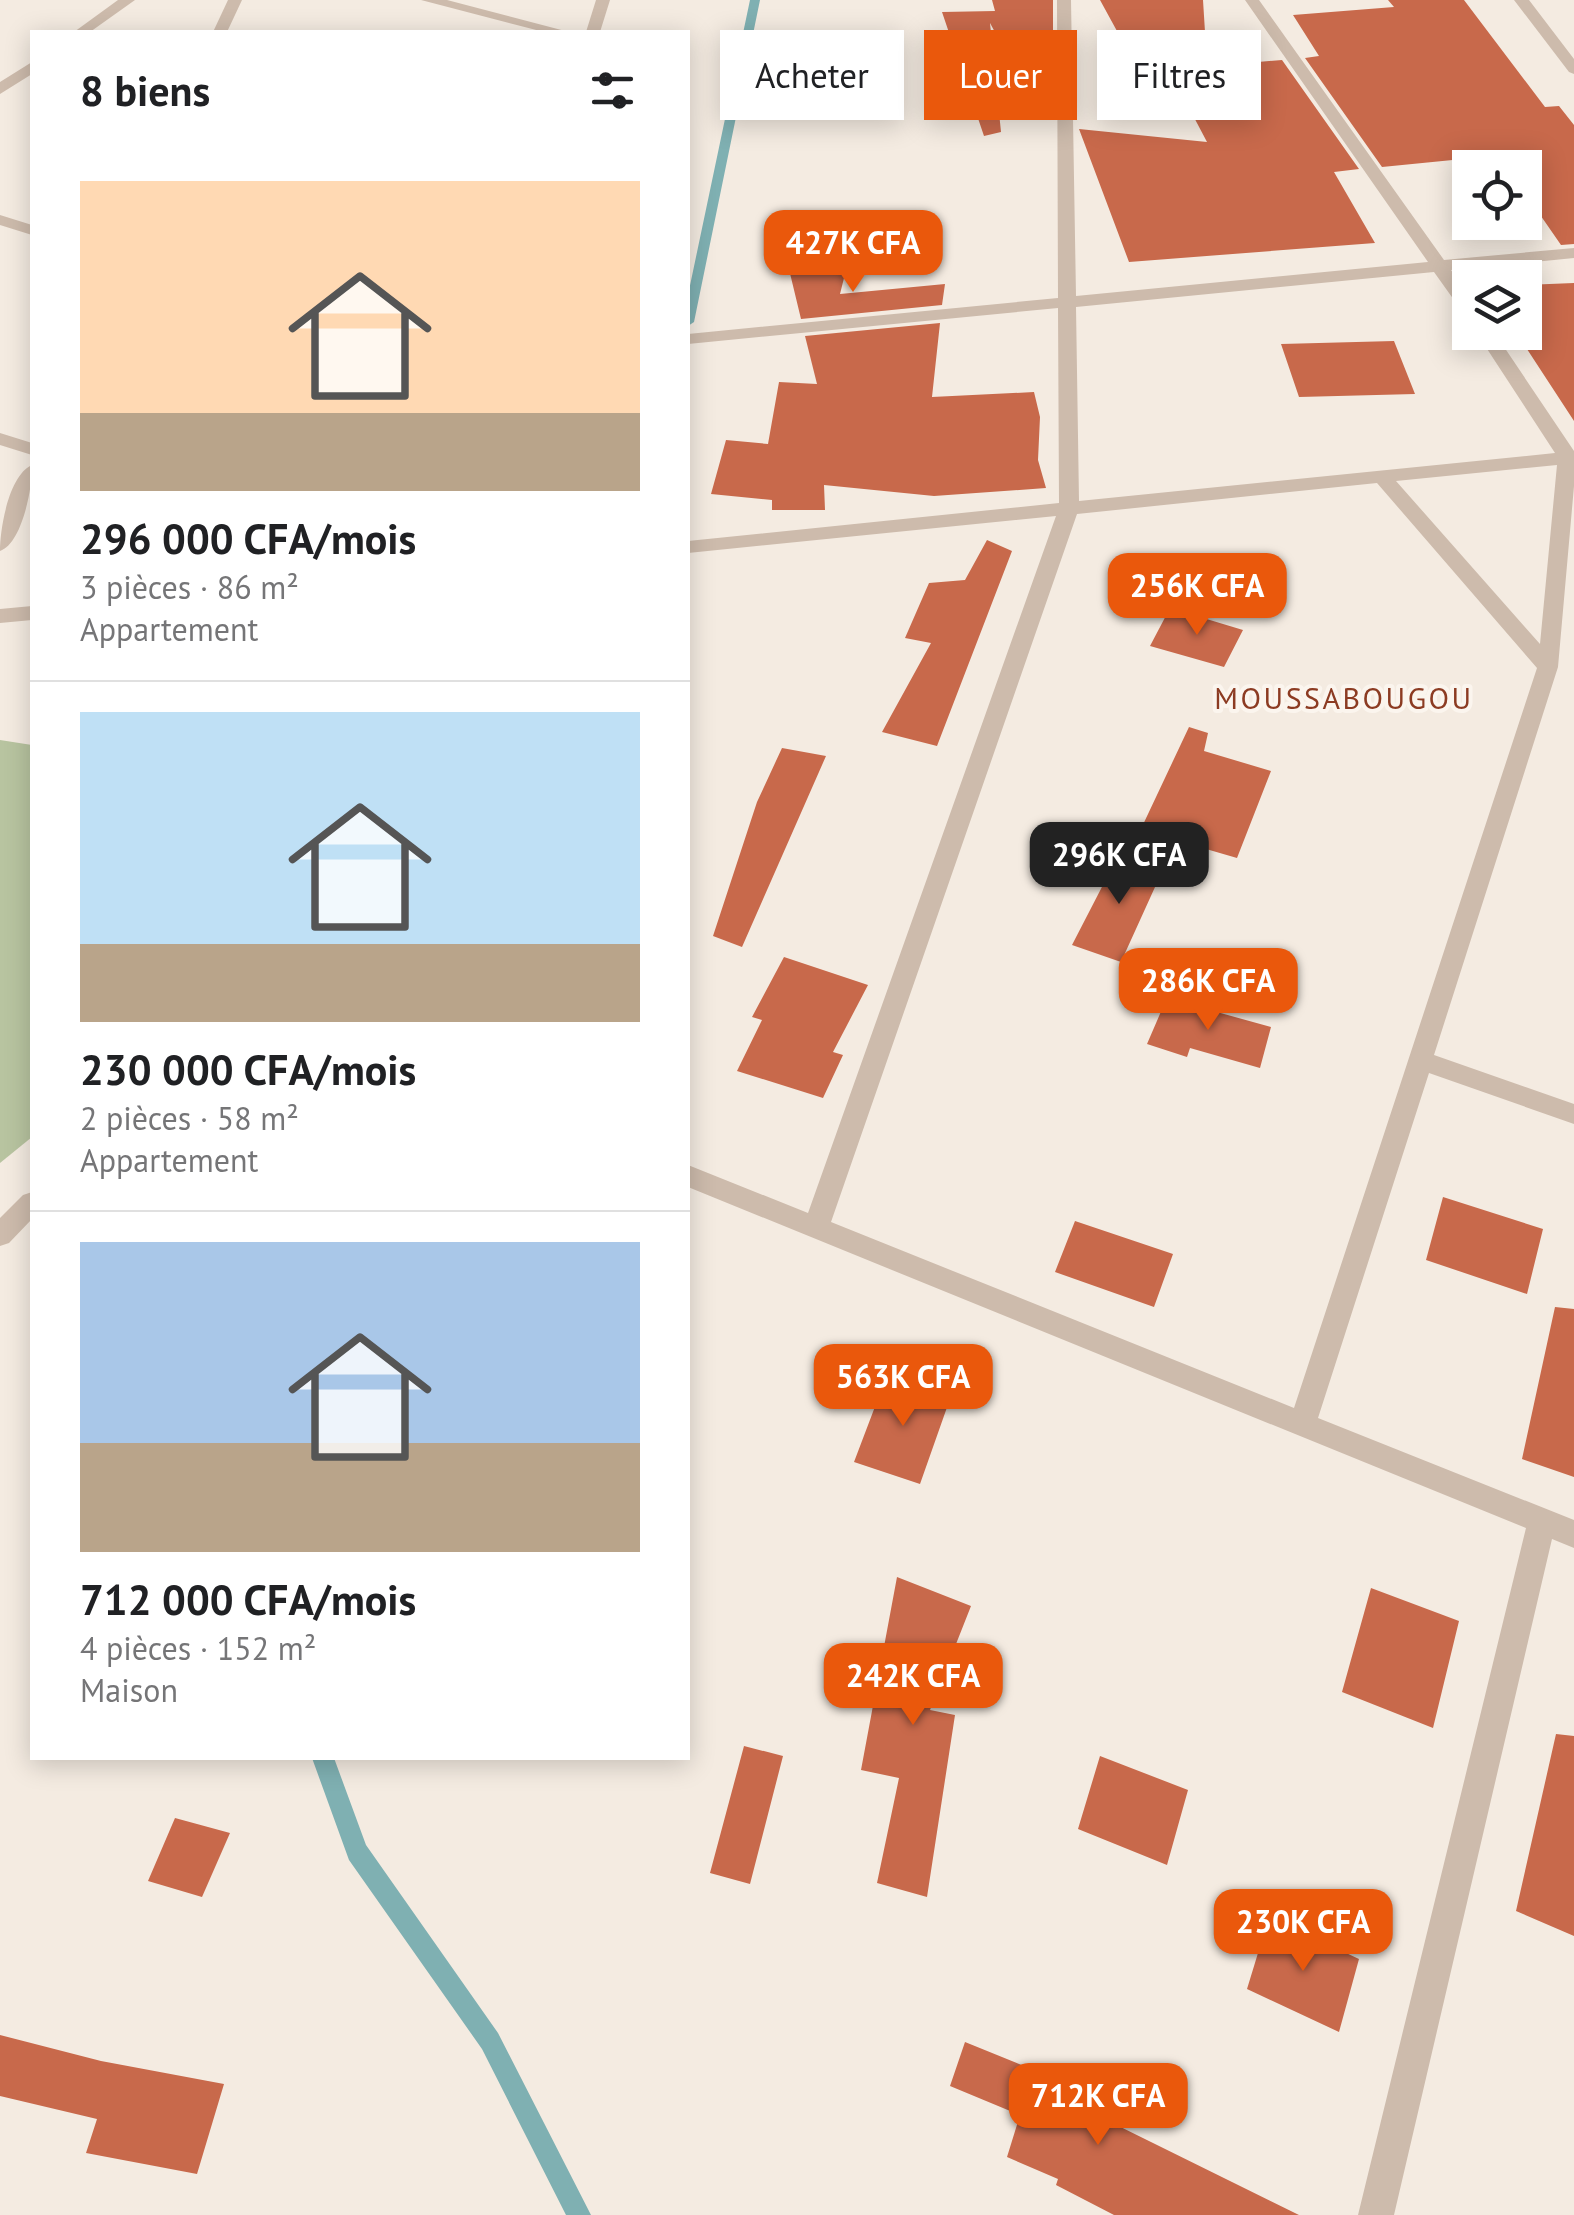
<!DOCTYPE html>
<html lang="fr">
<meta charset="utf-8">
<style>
:root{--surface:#fff;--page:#f2f2f2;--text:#202124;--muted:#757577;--line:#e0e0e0;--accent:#ea580c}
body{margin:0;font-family:"PT Sans",sans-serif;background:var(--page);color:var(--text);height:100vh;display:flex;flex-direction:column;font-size:38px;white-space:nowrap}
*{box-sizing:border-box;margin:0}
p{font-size:32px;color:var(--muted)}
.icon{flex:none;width:55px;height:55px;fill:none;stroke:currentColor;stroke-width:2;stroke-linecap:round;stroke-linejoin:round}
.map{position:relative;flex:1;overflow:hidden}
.sheet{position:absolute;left:30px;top:30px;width:660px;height:1730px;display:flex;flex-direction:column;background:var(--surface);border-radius:0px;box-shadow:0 5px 25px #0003}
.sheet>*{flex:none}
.banner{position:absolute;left:720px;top:30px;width:702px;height:90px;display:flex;gap:20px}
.controls{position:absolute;left:1452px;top:150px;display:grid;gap:20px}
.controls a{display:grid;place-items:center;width:90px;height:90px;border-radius:0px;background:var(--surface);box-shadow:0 5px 25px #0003;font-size:50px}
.price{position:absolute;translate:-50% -85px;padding:0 22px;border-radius:20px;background:var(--accent);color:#fff;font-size:32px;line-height:65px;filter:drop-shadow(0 2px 5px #0008)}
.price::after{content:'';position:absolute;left:50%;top:60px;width:30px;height:22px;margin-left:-15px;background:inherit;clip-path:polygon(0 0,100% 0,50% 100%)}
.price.on{background:#222;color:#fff}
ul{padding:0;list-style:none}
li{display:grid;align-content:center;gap:20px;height:530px;padding:0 50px}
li+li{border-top:2px solid var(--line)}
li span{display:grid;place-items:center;height:310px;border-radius:0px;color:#555}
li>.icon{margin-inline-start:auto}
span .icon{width:180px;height:180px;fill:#fffc;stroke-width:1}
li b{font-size:42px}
h2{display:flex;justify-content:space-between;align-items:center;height:120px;padding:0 50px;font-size:42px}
.pill{padding:0 35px;border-radius:0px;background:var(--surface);box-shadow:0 5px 25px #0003;font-size:35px;line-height:90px}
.pill.on{background:var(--accent);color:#fff}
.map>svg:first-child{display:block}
.green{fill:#b8c4a0}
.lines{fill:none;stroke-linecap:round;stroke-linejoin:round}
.stream{fill:#7fb0b2;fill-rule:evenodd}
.building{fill:#c8694b}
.minor{fill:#cdbbac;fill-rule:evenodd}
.labels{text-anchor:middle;stroke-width:8;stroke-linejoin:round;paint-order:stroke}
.quarter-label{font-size:30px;letter-spacing:2.5px;fill:#8c3b22;stroke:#fbf5ee}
</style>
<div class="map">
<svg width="1574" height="2215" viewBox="0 0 1574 2215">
<rect width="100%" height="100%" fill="#f4ebe1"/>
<path class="green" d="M0,740L32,745V1137L0,1163Z"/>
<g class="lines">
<path class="stream" d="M750,0H760L694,322L688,326V295Z
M312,1758H334L366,1845L498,2033L591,2215H566L482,2049L349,1860Z"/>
</g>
<path class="building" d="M992,0H1053V59L1011,62L990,23L1001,132L984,136L942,12L995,11Z
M1100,0H1203L1205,32L1224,65L1282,60L1359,169L1334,172L1375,243L1129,262L1079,129L1207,142L1159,51L1129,53Z
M1388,0H1464L1545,107L1559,106L1574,125V244L1561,245L1525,193V168H1500L1493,156L1382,167L1305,58L1319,56L1293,15L1394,7Z
M788,265L846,270L840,294L945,284L942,305L801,319Z
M1574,283V421L1525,346V285Z
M940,323L932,397L1034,392L1040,417L1038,460L1046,488L934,496L824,485L825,510H772V500L711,494L726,440L768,444L779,382L817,384L805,336Z
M1394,341L1415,394L1299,397L1281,344Z
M987,540L1012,551L937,746L882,732L931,643L905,638L929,583L965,580Z
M1170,608L1243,630L1224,667L1150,646Z
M1189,727L1208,733L1204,751L1271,771L1237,858L1182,842L1178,858L1132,848Z
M782,748L826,756L742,947L713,936L757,802Z
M1120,852L1165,865L1121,962L1072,945Z
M784,957L868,985L833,1052L843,1055L823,1098L737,1071L762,1020L752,1017Z
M1169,993L1206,1009L1271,1027L1260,1068L1190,1048L1187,1057L1147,1044Z
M1443,1197L1543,1229L1527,1294L1426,1260Z
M1075,1221L1173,1254L1154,1307L1055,1272Z
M1555,1307L1574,1309V1477L1522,1459Z
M887,1375L951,1396L920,1484L854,1462Z
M897,1577L971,1606L930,1710L955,1715L927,1897L877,1883L899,1778L861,1770Z
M1371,1588L1459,1621L1433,1728L1342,1692Z
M1556,1734L1574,1736V1936L1516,1911Z
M744,1746L783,1756L750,1884L710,1873Z
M1100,1756L1188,1790L1167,1865L1078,1829Z
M175,1818L230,1833L202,1897L148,1881Z
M1269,1917L1359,1959L1339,2032L1247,1989Z
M0,2035L101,2061L224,2084L197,2174L86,2153L97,2119L0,2096Z
M965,2042L1076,2087L1072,2103L1299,2215H1114L1056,2185L1058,2179L1007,2157L1020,2115L950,2086Z"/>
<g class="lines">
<path class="minor" d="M118,0H135L90,32H74Z
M228,0H242L227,32H213Z
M421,0H447L569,32H544Z
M596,0H610L600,32H586Z
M1057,0H1071L1076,296L1428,262L1245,0H1259L1444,260L1574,248V258L1451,270L1470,297V315L1464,314L1434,272L1076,307L1079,501L1555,453L1476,332H1494L1574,451V486L1558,667L1434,1055L1574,1104V1124L1429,1073L1318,1418L1574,1520V1548L1552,1539L1394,2215H1358L1526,1528L688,1187V1165L808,1213L1056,516L688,553V541L1059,503L1058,308L688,344V334L1058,298ZM1557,465L1540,644L1396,481ZM1377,483L1537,668L1294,1408L831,1222L1077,514Z
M1514,0H1529L1574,59V74L1569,72Z
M32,62V74L0,94V82Z
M0,215L32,225V235L0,225Z
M0,433L32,443V455L0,445Z
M32,465C33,486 22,544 0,551C0,528 9,475 32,465Z
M32,606V620L0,623V609Z
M32,1192V1219L9,1243L0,1246V1218L23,1195Z"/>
</g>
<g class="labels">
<g class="quarter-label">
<text x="1344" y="709">MOUSSABOUGOU</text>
</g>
</g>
</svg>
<div class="controls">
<a><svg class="icon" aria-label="locate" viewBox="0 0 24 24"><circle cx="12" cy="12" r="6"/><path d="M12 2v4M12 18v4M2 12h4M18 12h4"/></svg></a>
<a><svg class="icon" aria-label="layers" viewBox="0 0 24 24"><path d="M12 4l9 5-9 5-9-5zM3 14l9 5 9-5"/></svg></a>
</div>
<b class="price" style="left:853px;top:295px">427K CFA</b>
<b class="price" style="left:1197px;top:638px">256K CFA</b>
<b class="price on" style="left:1119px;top:907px">296K CFA</b>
<b class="price" style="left:1208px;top:1033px">286K CFA</b>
<b class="price" style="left:903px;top:1429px">563K CFA</b>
<b class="price" style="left:913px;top:1728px">242K CFA</b>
<b class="price" style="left:1303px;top:1974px">230K CFA</b>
<b class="price" style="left:1098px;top:2148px">712K CFA</b>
<div class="banner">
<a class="pill">Acheter</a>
<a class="pill on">Louer</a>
<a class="pill">Filtres</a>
</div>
<section class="sheet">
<h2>8 biens<svg class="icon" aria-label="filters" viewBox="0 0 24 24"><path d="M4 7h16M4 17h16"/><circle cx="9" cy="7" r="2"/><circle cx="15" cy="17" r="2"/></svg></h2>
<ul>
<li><span style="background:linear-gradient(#ffd9b3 75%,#b9a48a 0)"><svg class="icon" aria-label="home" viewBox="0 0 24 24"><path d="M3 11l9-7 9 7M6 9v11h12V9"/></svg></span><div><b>296 000 CFA/mois</b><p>3 pièces · 86 m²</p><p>Appartement</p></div></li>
<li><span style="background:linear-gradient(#bfe0f5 75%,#b9a48a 0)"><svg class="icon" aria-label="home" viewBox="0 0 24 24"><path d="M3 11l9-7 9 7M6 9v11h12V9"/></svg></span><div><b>230 000 CFA/mois</b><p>2 pièces · 58 m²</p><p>Appartement</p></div></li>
<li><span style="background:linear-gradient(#a9c7e8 65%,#b9a48a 0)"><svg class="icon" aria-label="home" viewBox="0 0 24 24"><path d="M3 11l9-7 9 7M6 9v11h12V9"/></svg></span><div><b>712 000 CFA/mois</b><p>4 pièces · 152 m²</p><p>Maison</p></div></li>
</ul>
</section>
</div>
